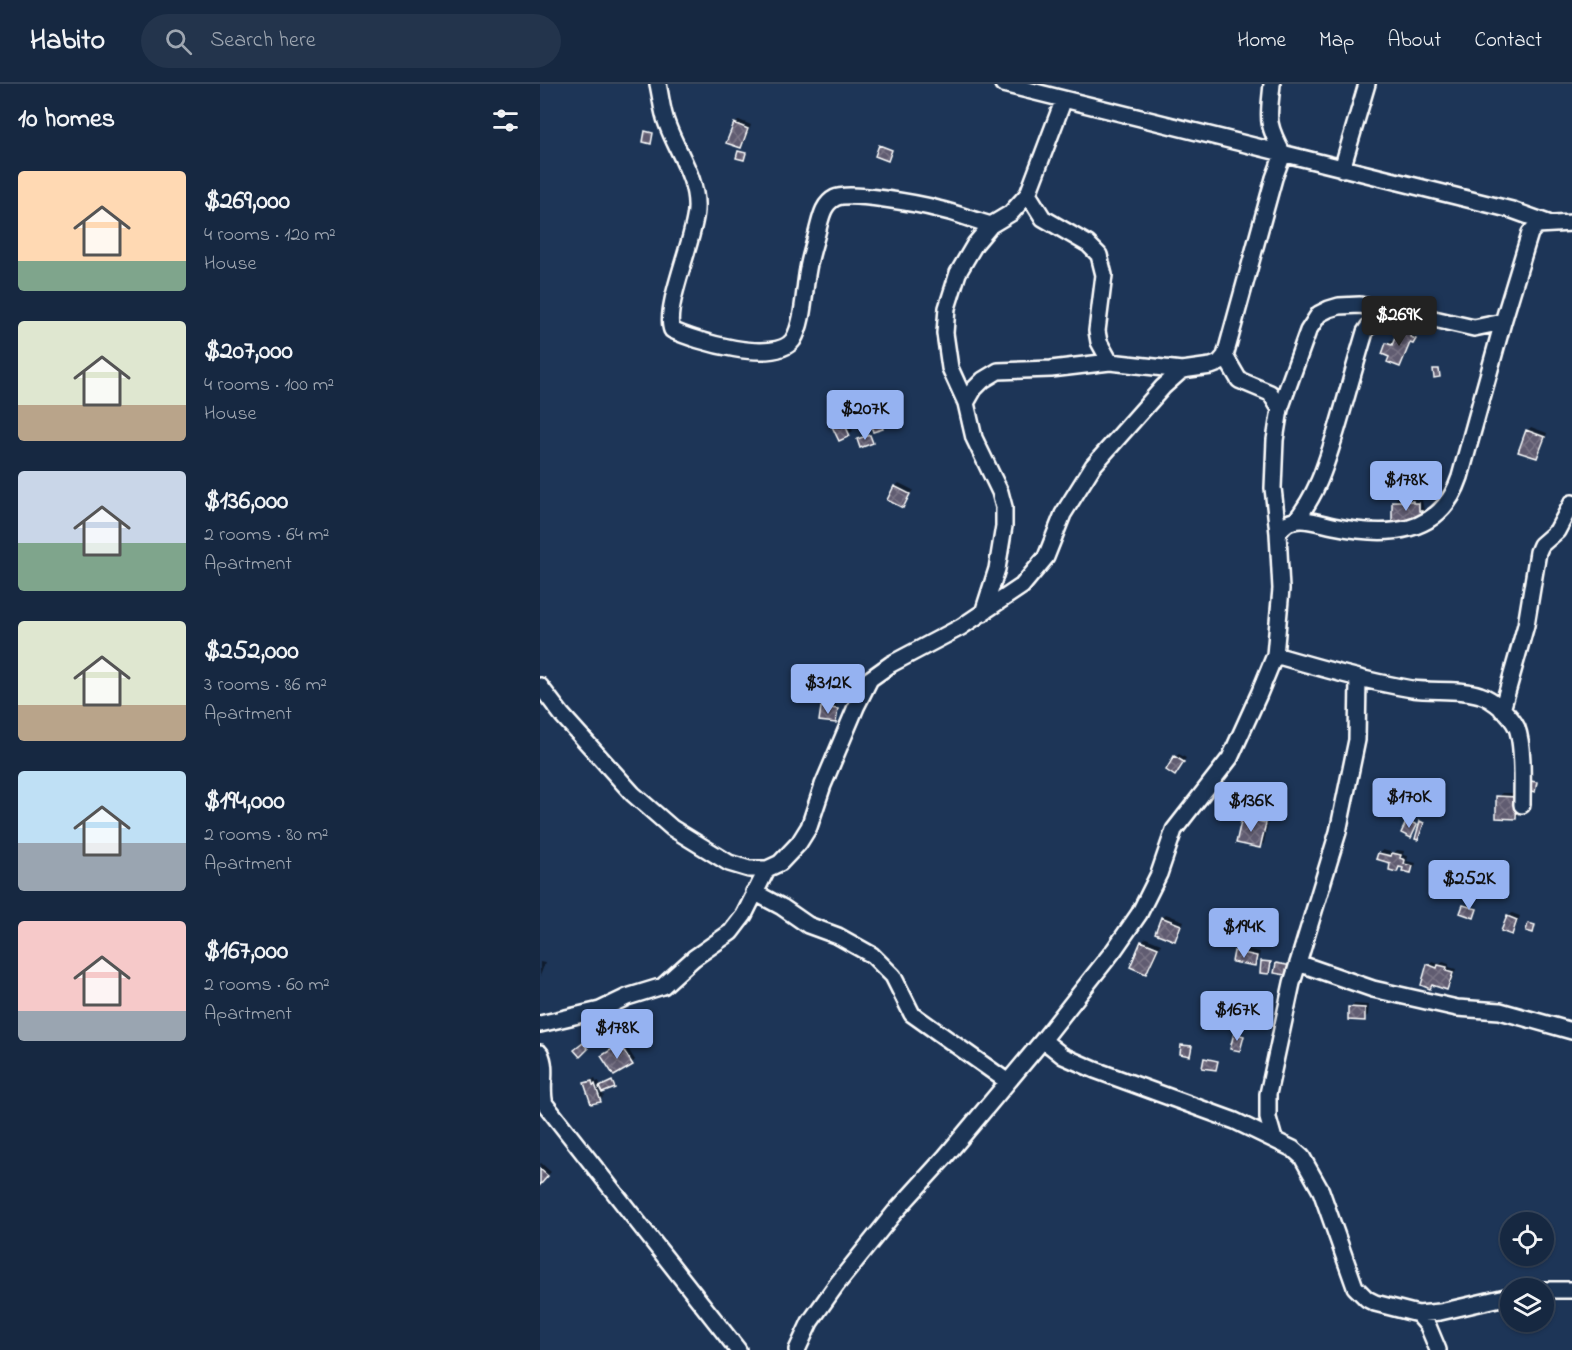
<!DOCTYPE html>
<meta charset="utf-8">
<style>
:root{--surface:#162841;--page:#23344c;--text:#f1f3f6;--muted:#9ea6b1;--line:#35445a;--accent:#95b2f1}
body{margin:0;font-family:"Indie Flower",sans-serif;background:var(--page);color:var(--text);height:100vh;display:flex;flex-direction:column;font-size:22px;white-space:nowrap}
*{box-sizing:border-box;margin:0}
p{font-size:20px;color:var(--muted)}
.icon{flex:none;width:33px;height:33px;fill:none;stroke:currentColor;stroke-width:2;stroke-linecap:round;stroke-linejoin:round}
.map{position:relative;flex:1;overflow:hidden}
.panel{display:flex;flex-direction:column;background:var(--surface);width:540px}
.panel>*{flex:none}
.buttons{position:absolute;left:960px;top:1128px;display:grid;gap:12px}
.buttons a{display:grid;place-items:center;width:54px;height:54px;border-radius:50%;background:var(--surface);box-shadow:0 2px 4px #0004,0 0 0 2px var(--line);font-size:30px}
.price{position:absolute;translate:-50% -51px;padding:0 14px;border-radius:6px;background:var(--accent);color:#111;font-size:20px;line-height:39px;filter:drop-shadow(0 2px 3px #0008)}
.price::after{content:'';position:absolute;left:50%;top:36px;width:18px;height:14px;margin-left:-9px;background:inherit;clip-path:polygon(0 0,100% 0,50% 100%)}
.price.current{background:#222;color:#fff}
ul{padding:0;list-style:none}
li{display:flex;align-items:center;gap:18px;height:150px;padding:0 18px}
li span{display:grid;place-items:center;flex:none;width:168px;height:120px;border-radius:6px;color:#555}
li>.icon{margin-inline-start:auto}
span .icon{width:72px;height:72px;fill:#fffc;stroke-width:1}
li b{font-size:26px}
h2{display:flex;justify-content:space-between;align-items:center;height:72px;padding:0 18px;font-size:26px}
header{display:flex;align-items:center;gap:36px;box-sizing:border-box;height:84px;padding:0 30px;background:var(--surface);border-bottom:2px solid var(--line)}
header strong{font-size:28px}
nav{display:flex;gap:33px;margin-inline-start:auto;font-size:21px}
.search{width:420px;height:54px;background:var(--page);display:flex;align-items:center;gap:15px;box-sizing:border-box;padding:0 21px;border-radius:33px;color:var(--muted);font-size:22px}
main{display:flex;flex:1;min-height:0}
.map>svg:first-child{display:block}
.shadow{fill:#0007}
.building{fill:url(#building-cross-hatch);stroke:#fff;stroke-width:1.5}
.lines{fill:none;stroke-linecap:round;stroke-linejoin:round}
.street-casing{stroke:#fff;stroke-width:20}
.street{stroke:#1d3557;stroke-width:15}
</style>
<header>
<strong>Habito</strong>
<div class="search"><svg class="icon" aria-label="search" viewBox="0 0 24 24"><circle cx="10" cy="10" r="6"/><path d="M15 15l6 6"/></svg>Search here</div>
<nav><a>Home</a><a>Map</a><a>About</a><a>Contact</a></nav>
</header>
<main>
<section class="panel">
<h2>10 homes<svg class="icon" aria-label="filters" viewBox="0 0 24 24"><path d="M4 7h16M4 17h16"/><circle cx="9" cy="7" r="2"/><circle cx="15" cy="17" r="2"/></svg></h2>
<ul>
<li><span style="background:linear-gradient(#ffd9b3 75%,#7fa58c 0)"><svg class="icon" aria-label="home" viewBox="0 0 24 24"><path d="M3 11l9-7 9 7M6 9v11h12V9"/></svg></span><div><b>$269,000</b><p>4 rooms · 120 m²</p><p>House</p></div></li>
<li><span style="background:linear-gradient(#dfe7d0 70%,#b9a48a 0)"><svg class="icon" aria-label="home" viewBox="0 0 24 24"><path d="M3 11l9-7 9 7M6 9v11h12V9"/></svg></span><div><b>$207,000</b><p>4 rooms · 100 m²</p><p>House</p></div></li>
<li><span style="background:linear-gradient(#c9d6e8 60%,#7fa58c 0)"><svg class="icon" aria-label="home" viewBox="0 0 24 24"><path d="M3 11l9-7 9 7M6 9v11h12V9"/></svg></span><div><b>$136,000</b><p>2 rooms · 64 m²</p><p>Apartment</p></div></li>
<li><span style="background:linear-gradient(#dfe7d0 70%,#b9a48a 0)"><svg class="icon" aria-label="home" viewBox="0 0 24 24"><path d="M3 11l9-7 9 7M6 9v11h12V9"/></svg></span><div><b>$252,000</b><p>3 rooms · 86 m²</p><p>Apartment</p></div></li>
<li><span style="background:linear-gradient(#bfe0f5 60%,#9aa5b1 0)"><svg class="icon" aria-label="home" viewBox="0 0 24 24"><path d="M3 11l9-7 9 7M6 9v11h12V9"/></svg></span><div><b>$194,000</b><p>2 rooms · 80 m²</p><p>Apartment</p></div></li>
<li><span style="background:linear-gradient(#f6c9c9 75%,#9aa5b1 0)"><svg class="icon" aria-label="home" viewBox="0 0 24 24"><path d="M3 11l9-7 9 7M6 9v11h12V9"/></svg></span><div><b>$167,000</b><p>2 rooms · 60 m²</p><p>Apartment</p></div></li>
</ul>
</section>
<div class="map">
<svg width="1032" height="1266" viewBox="0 0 1032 1266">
<defs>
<pattern id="building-cross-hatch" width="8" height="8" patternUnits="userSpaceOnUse" patternTransform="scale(1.5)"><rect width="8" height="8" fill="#615c71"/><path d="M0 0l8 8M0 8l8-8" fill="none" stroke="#797486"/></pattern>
</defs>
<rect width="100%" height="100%" fill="#1d3557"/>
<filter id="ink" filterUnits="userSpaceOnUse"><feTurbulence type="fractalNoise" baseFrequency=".0167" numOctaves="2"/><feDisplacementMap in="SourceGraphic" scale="12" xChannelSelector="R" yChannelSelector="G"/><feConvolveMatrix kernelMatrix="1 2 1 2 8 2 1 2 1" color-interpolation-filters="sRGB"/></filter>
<g filter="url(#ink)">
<path class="shadow" d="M199,36L211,41L204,59L200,62L195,40Z
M865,239L875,245L873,249L878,251L873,259L871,258L863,278L859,281L851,273L848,260L851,256L855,258L861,242Z
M342,327L346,340L343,344L329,333Z
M304,328L313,347L300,355L291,336Z
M991,343L1007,349L1000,369L996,373L987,347Z
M359,399L373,406L363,422L355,403Z
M857,414H876V416H882L885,431L881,435L854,417Z
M286,620L297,621L295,635H298L296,637L283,624Z
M639,670L646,674L635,690V673Z
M962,709H980V729L976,733L958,713Z
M707,730L729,735L724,759L720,763L704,734Z
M843,766L854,769L857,766L864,767L863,771L868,772L867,777L876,779L874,784L871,787L861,782L857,786L852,778L839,770Z
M926,820L937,824L935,831L922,828Z
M972,829L980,832L975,845L971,849L968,833Z
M626,830L644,837L638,851L635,855L622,834Z
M606,854L621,860L610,884L606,888L592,882L603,857Z
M699,864L720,868L718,877L715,880L695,868Z
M0,878L5,879L0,892Z
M892,878L900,880L903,878L909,880V883L916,885L910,901L907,904L889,881Z
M813,920L829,921L828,931L824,935L810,924Z
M65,933L71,945L68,949L58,954L54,947L45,946Z
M84,958L95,976L92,979L63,972Z
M55,994L56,998L59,997L61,1003L73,997L75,1002L62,1008L64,1012L60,1016L46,999Z
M1,1079L11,1088L0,1099V1080Z"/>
<path class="building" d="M194,39L208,45L201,64L186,59Z
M105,47L113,49L111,60L103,58Z
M339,61L352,66L348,77L335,72Z
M198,67L206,69L204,76L196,74Z
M860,242L872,249L871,253L876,255L873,260L870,259L860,283L847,278L849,273L842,270L846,259L852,261Z
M893,285H899L900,293L894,294Z
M338,329L343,345L333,348L328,333Z
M300,330L310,352L299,357L289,336Z
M986,346L1005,353L997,374L978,368Z
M330,351L333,359L320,364L317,355Z
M354,402L370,410L363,424L347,416Z
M852,417H873V419H879V427H882V436L852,441Z
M281,623L298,625L296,639L279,637Z
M634,672L644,678L635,692L626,686Z
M985,696L997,698L995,708L984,705Z
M956,712L977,713L976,735L956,734Z
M702,733L726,739L720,764L696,759Z
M867,736L877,741L871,754L861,749Z
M880,737L884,739L878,756L875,755Z
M838,769L851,772L852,769L861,771L860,774L865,776L864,780L873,782L871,789L862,787L863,784L859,783L857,788L849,786L850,779L836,775Z
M923,821L937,825L934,834L920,829Z
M967,832L977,836L972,851L961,847Z
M621,833L641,841L635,857L615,849Z
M988,839L995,841L993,849L986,847Z
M601,857L618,864L606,890L590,883Z
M694,867L717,872L715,882L692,878Z
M721,877L731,878L729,890L720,889Z
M736,879L752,882L750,892L734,889Z
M887,880L897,884L898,881L907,883L906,887L913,889L907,906L892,901L890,905L881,901Z
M676,922L686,924L684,937L673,935Z
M808,923L825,924V937L808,936Z
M61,936L68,950L57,956L53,949L47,952L43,946Z
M694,949L704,952L700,967L690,965Z
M43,959L48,965L40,973L34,966Z
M80,960L93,981L74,992L61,972Z
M641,961L652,962L650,972L640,970Z
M664,974L678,977L676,986L662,984Z
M52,997L53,1001L55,1000L61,1018L51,1020L44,999Z
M72,997L75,1004L62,1009L59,1003Z
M0,1085L8,1092L0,1101Z"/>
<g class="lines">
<defs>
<path id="street" d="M118,0C121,13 122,28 127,40C137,68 158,95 156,126C155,155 123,224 132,246C155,257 235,281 253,256C264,239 264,205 268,185C270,172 275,158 278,145C281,134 283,120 295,114C309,107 380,120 398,125C416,129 433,136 451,141
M463,0L972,126L1008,139
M732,0C729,34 725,37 743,70
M802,85L827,0
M488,110L503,134L548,160L559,171L564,191L557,247L559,258L570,278
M685,272L699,296L730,309L740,325
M426,319L434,305L443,296L458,287L511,285L570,278L642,286
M755,437C777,411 786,380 796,348C806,315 815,281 825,248C834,233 845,228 863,228L934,244L963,238
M738,449C741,445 744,441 748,439C761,432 779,439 793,442C846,453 900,453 920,393L963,238L990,149L997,141L1032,139
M443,529L457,485L464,442V423L460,408L434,354L426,319L410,284L405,249L407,224L418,189L435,160L451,141L471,129L488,110L524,15
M735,571C780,584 825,597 872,605C894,608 920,604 940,611C953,615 971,631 977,644C984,663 982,701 982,721
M0,602L22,631L93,710L132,744L189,779L209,785H227L240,779L259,759L269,743L283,701L316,623L330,595L351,580L421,543L482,502L506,473L523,430L553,382L623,303L642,286L671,282L679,279L685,272L734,94L743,70
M962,626L986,541L998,468L1001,461L1017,447L1032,419
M214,808L242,823L268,841L298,852L332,871L353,892L372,930L468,998
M758,879L833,905L917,924L960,927L1032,947
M0,940L60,926L87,913L123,902L154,874L191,848L204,831L227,785
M503,956L523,972L555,986L695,1037L753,1065L762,1073L781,1107L815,1203L827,1215L835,1219L878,1230L888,1242L898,1266
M0,969C8,985 0,1003 5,1020L198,1266
M734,1055L728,1034V1010L752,899L798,748L817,656L818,594
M1004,1206H1032
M878,1230L900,1228L970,1212
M257,1266L270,1238L297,1200L355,1128L405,1073L503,956L574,866L599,830L619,790L634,746L690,674L719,610L735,571L741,505L738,449L733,404L735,356L740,325L768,247L779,230L789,225L799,222L820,221L852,228"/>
</defs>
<use href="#street" class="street-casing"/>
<use href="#street" class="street"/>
</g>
</g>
</svg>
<div class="buttons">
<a><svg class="icon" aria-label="locate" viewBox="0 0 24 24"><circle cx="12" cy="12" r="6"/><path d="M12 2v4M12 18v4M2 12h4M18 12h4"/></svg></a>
<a><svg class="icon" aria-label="layers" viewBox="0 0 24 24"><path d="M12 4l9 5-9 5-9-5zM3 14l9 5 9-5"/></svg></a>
</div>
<b class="price current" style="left:859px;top:263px">$269K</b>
<b class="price" style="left:325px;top:357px">$207K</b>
<b class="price" style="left:866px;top:428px">$178K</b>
<b class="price" style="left:288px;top:631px">$312K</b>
<b class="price" style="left:869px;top:745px">$170K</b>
<b class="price" style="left:711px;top:749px">$136K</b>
<b class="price" style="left:929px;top:827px">$252K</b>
<b class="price" style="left:704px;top:875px">$194K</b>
<b class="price" style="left:697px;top:958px">$167K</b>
<b class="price" style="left:77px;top:976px">$178K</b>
</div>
</main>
